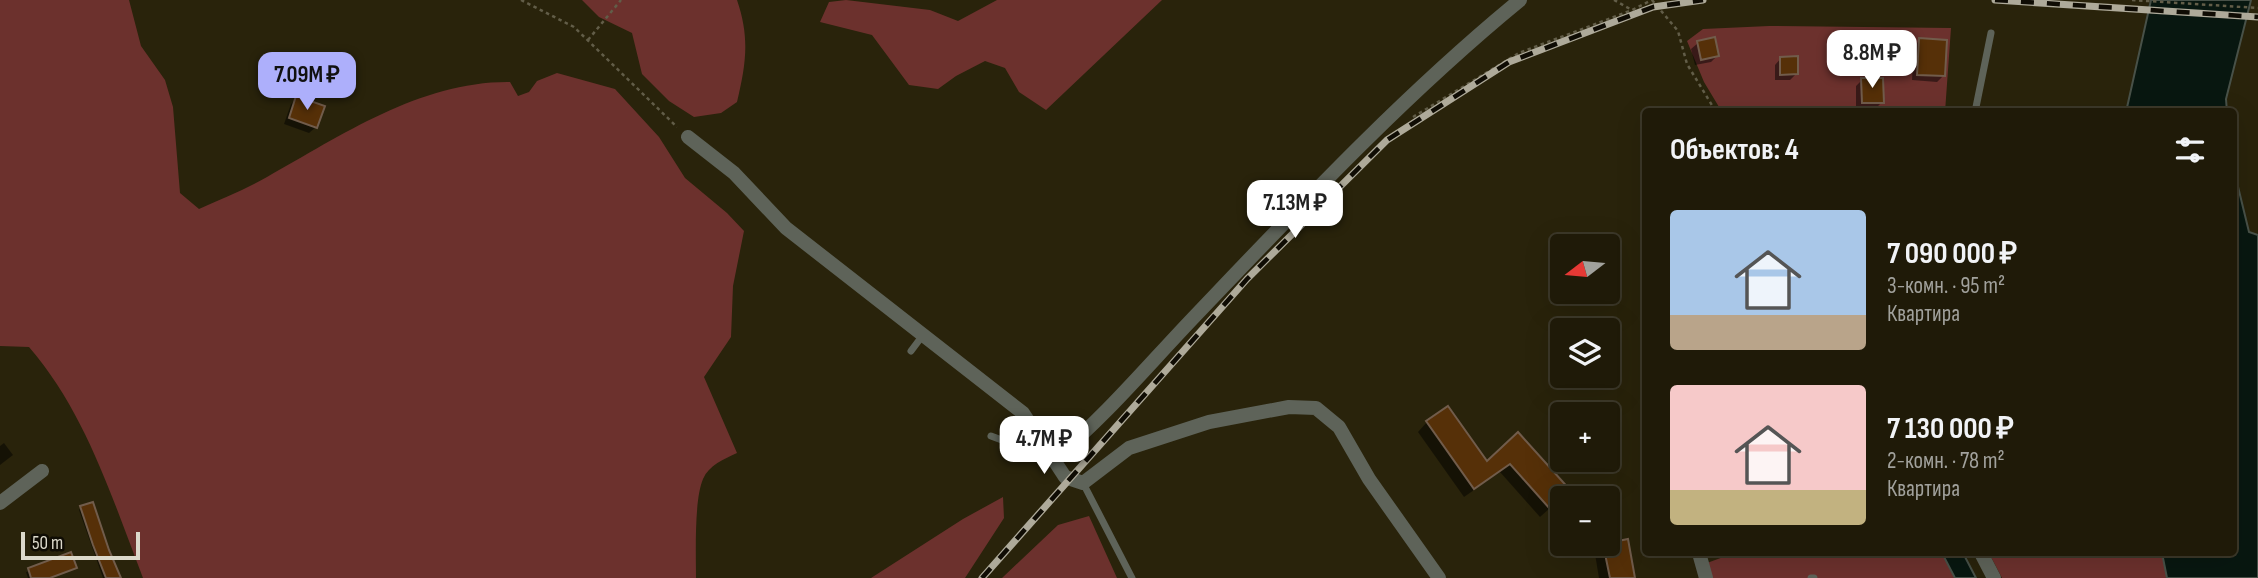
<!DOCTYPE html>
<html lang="ru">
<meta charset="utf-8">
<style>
:root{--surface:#1f1a08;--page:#2c2716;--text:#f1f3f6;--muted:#a1a19c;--line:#3c3829;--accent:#adaffb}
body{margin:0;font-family:"Sofia Sans Condensed",sans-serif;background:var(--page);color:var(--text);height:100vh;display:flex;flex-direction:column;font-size:26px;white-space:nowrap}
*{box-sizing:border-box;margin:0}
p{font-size:23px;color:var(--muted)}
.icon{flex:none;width:38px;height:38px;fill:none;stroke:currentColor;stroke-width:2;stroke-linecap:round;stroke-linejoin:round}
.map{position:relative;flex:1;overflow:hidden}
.details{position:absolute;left:1642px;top:108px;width:595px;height:448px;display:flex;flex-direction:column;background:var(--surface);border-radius:7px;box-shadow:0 7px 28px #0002,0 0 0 2px var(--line)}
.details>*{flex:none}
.needle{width:46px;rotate:254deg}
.controls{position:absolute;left:1550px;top:234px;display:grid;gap:14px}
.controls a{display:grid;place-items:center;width:70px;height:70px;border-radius:7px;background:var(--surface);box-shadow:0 7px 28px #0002,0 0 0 2px var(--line);font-size:35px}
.scale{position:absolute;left:21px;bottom:18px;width:119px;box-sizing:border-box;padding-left:7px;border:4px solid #dcd9cb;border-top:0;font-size:19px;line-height:24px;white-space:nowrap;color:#dcd9cb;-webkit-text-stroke:5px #0f0c04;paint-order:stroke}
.price{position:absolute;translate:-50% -60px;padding:0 16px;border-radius:14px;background:#fff;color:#222;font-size:23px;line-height:46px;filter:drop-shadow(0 2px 4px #0008)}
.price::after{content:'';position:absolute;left:50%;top:42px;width:21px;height:16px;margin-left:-10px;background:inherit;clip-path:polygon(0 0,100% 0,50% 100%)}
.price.selected{background:var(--accent);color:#111}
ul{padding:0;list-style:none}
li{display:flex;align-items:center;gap:21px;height:175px;padding:0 28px}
li span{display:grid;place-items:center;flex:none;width:196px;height:140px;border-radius:7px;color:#555}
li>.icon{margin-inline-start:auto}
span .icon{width:84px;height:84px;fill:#fffc;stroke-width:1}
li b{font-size:30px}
h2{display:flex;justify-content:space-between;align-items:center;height:84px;padding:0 28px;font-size:30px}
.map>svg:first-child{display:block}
.green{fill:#6c312d}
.water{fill:#081710;stroke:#485148;stroke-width:2}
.shadow{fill:#0007}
.building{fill:#563008;stroke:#715c4b;stroke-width:2}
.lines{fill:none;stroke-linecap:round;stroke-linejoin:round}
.path{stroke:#625d48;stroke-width:2.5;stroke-dasharray:3.5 3.5;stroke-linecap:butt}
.service{stroke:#5e6359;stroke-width:7}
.minor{stroke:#5e6359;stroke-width:14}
.rail-casing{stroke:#aeaa9a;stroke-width:7}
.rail{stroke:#0f0c04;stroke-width:4.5;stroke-dasharray:13;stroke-linecap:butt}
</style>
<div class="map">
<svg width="2258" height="578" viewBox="0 0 2258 578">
<rect width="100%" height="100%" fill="#29230b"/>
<path class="green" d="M0,0H129L141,46L165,80L173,107L180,193L199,209C221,199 246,189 267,177C342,135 421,81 510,82L518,96L529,92L537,81L557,73L615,89L659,137L685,178L727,213L744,231L733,286L731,337L704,377L737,453C724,459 709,465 703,479C694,500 696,554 696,578H143C112,498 86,413 29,347L0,346Z
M582,0H737C750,38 746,64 737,102L721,113L694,117L669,101L642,74L632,33L599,17Z
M846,0L930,10L958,21L997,0H1162L1046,110L1019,92L1005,68L985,61L956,76L938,89L909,85L872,35L820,22L829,2Z
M1769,26L1951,28L1945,112H1722L1704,82L1687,41L1703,29Z
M1003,497L1004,518L965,578H871L963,519Z
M1089,516L1117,578H1002L1058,525Z
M1726,553H1942L1955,578H1711L1707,563L1726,556Z
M1989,553H2162L2167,578H2002Z"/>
<path class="water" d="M2151,0H2251L2226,99L2227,112H2126Z
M2233,166L2249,232L2258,235V578H2167L2162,553H2233Z
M1942,553H1963L1976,578H1955Z"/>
<path class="shadow" d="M1920,40L1943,76L1937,82L1912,80L1914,46Z
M1698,43L1717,56L1711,62L1695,65L1691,49Z
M1834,44L1856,61L1850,67L1827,66L1828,50Z
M1781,58L1796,74L1790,80H1775V65Z
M1862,80L1882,102L1876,108H1856V86Z
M297,98L316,127L309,133L284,124L291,104Z
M1427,422L1486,464L1518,435L1559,500L1540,517L1500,472L1464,497L1418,432Z
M4,443L13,455L0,465V446Z
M81,508L119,578H103L79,510Z
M1604,545L1633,578H1599L1595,554Z
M75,568L51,578H28L26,572Z"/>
<path class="building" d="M1715,37L1719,56L1701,60L1697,41Z
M1919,38L1947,40L1945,76L1917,75Z
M1833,42L1859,44L1858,62L1832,60Z
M1798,56V74L1780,75V57Z
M1861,78H1883L1884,103H1862Z
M296,96L325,106L317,128L289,118Z
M1448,406L1487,461L1518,432L1571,491L1550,509L1510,464L1474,489L1426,421Z
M93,502L109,550L121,578H106L93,545L80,506Z
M1628,539L1635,578H1610L1603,544Z
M71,552L77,568L50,578H31L28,568Z"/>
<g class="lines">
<path class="path" d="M521,0L574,27L677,127
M1614,0L1632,10L1652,0
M1652,0L1678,31L1687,64L1716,112
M2132,0L2258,8
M588,40L621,0
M1413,117L1519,53L1632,10"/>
<path class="service" d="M1975,112L1991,33
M911,351L923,335
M991,436L1050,458
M1083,483L1132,578
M1811,578H1814"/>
<path class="minor" d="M688,137L734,173L786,228L1023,413L1065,477L1083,483L1129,448L1209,422L1289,407L1316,408L1339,427L1369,479L1439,578
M1054,459C1106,416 1149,364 1196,315C1299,207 1404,95 1520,0
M0,503L42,471
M1699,553L1706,578
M1981,553L1994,578"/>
<defs>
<path id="rail" d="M1995,0L2258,17
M982,578L1247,279L1387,140L1509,62L1653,7L1703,0"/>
</defs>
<use href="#rail" class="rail-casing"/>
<use href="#rail" class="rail"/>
</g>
</svg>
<div class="controls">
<a><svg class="needle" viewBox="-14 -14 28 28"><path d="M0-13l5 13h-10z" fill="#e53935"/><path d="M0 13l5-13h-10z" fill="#a1a19c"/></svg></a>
<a><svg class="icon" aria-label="layers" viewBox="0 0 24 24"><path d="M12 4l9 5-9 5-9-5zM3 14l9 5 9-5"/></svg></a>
<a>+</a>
<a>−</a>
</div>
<div class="scale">50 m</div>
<b class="price" style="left:1872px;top:90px">8.8M ₽</b>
<b class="price selected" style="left:307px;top:112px">7.09M ₽</b>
<b class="price" style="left:1295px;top:240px">7.13M ₽</b>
<b class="price" style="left:1044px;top:476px">4.7M ₽</b>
<section class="details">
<h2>Объектов: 4<svg class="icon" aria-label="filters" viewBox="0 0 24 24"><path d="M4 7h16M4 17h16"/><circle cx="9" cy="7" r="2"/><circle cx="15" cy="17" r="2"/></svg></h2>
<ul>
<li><span style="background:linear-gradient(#a9c7e8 75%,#b9a48a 0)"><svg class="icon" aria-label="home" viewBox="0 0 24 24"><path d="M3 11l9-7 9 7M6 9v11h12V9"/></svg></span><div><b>7 090 000 ₽</b><p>3-комн. · 95 m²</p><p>Квартира</p></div></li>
<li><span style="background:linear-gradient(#f6c9c9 75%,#c2b280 0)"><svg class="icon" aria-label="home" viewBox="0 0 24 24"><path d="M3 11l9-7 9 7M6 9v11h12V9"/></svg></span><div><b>7 130 000 ₽</b><p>2-комн. · 78 m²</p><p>Квартира</p></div></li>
</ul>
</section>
</div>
